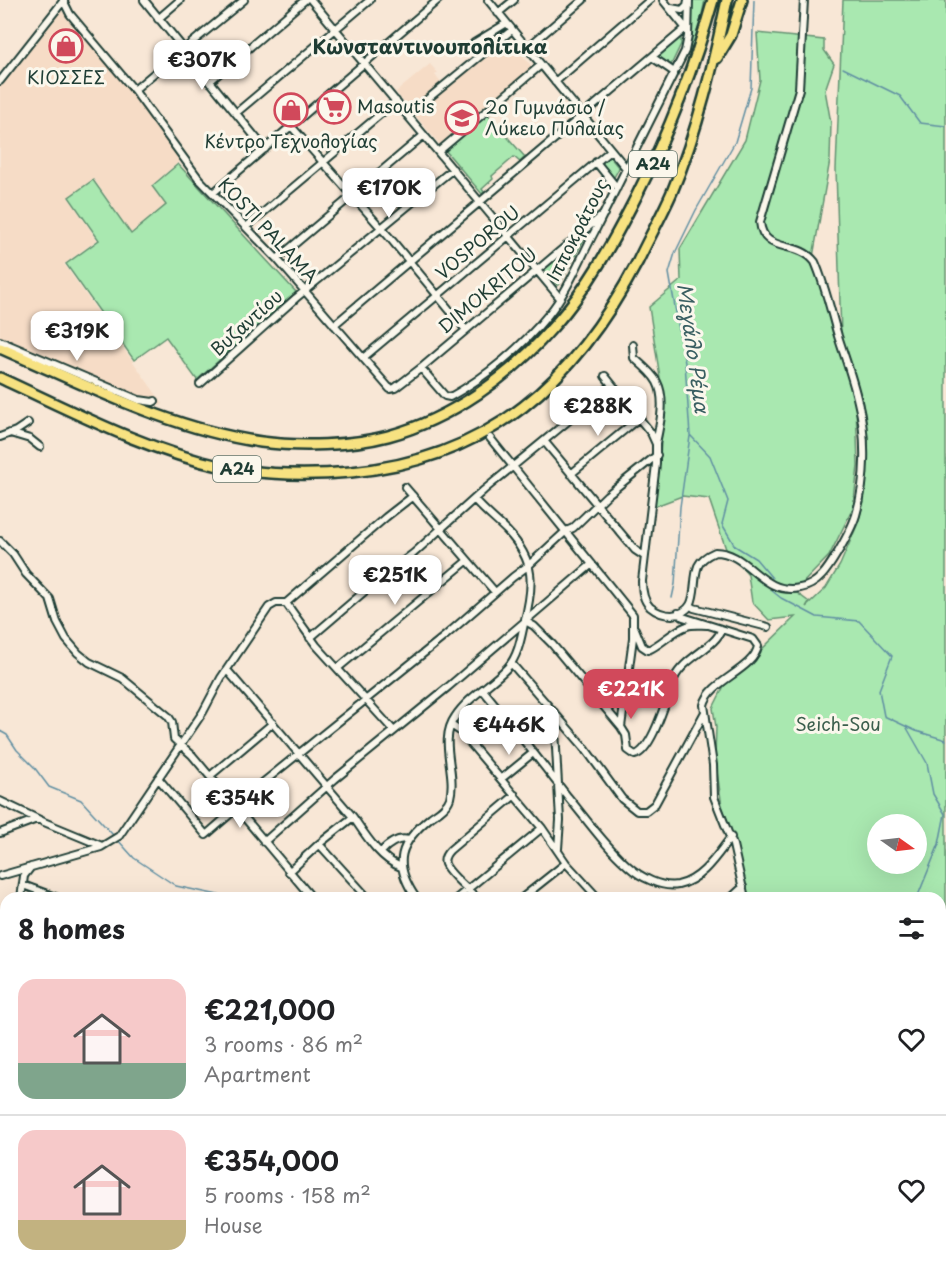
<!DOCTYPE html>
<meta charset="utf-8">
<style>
:root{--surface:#fff;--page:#f6f6f6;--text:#202124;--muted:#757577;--line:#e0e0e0;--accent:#d1495b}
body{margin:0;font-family:"Playpen Sans",sans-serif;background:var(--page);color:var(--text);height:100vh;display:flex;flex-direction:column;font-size:22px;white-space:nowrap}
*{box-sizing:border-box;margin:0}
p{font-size:20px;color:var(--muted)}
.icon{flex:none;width:33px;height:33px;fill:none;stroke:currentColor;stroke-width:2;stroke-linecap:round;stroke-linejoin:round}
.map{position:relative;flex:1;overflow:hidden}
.side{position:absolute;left:0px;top:892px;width:946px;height:386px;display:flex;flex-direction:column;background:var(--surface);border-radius:18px 18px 0 0;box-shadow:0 6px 24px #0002}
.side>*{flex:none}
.needle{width:39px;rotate:104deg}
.fabs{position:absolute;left:867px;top:814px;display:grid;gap:12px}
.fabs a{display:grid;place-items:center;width:60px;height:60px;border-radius:50%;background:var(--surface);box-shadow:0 6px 24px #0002;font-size:30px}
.price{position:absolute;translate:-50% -51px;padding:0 14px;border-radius:12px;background:#fff;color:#222;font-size:20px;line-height:39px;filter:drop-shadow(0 2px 3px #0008)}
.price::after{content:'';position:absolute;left:50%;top:36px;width:18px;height:14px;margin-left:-9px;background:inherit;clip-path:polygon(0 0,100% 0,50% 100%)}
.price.on{background:var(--accent);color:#fff}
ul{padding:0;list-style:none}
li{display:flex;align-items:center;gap:18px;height:150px;padding:0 18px}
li+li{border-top:2px solid var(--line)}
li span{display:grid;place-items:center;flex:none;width:168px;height:120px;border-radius:18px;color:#555}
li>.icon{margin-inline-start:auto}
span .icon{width:72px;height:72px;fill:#fffc;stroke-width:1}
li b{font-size:26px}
h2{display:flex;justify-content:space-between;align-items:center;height:72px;padding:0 18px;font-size:26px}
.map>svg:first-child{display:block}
.built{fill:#f6dcc6}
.green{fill:#a9e8b0;stroke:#649272;stroke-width:1.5;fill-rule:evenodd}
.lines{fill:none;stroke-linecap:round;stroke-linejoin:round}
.stream{stroke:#608fa2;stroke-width:1.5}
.minor-casing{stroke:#1f3d34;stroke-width:10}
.highway-casing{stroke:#1f3d34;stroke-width:14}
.minor{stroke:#fbf7ec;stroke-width:6}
.highway{stroke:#f7e281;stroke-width:9}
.labels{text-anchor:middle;stroke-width:6;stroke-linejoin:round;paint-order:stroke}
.shield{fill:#fbf7ec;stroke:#61756b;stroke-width:1.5}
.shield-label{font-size:16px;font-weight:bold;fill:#1f3d34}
.poi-label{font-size:18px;fill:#1f3d34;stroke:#fbf7ec}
.street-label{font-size:18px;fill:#1f3d34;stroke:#fbf7ec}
.park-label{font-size:18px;fill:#3b5f4d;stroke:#fbf7ec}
.neighbourhood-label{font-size:20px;font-weight:bold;fill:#1f3d34;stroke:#fbf7ec}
.water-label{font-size:20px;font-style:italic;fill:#3a5f62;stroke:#fbf7ec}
</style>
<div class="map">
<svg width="946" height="1277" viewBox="0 0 946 1277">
<rect width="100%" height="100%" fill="#f8e7d6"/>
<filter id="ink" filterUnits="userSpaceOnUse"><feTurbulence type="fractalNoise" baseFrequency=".0167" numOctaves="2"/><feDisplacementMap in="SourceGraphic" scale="12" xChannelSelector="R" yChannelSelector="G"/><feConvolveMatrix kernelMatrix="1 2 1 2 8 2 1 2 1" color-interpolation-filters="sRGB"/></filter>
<g filter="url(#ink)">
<path class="built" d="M60,9L132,93L181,160L151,186L166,205L131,233L94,179L68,197L97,240L64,264L163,404L161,406L49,362L0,340V85L12,68L16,67Z
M508,38L533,68L474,118L443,148L415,115Z
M430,64L438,73L435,75L441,83L410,110L396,92Z"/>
<path class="green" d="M692,0H705L695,48L690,49Z
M843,0H946V1277H0V1156L6,1160V1272H940V898H748L735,841L722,806L715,758L716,727L713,708L724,686L795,617L769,620L752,602L748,575L726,549L709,499L682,496L653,507L659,469L664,403L649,307L681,280L680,249L745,140L760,80L757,33L824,40V50L834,64L825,90L831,123L830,160L813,257L856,406L858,466L853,508L829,556L797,589H783L797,593L809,602L806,607L826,588L840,565L858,523L864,501L868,460V438L862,399L841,336L836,169ZM878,825H916V864H878Z
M681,37V44L671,65L658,57Z
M487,114L525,157L520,162L514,157L492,176L493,179L482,189L484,192L482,194L445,150Z
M608,157H610L619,168L613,179L601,164Z
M178,164L296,292L197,380L166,337L134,360L66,264L99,240L69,197L93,180L131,234L166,205L152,186Z
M585,234L586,236L559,285H557L545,271L546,266Z"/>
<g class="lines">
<path class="stream" d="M754,0L751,88L735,142L696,210L675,253L669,273L685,363L690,435L710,456L728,501L722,524L735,546L756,559L772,578
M843,68L900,96L920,123L946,126
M771,590L781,598L817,617L859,621L892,656L879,690L884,716L916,731L946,740
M672,598L675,584L680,507L690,436
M907,728L927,763L933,794L945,814L939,844L917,898
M0,731L7,735L17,750L34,767L49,787L81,800L113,835
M117,839L134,858L176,886L232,898
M0,1162L6,1166
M67,1272L71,1277
M554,1272L560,1277
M69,1273L77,1272"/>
<defs>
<path id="minor" d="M63,0L70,14L134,90L199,179L277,259L390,389L395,388L421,368L604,214
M144,0L265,149
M311,0L560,298
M488,0L626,168
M663,0L688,31
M671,8L682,10L687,5L688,0
M498,13L514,0
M158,19L180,0
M474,43L507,23
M527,48L583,0
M183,50L244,0
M652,57L674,72
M0,81L64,0
M209,82L305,0
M555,82L650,0
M134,90L183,49
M236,113L370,0
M408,115L512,30
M291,126L390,238L466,330
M438,152L541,65
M596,162L617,188
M213,193L438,0
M246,227L396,101
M277,259L424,135
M334,325L686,28
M0,341L139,400L153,402L155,401
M633,345L634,358C642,365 652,373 657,382C666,399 660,425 656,443
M363,358L611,150
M421,368L445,396L450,397C486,377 522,347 548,315C568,291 580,259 595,231C625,171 655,111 685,51L688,36L689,0
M605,376L651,433L656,444V464L642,581C642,591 643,600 650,607C656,612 664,615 672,615C701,612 691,584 698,566C701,559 708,555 715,552C749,552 761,596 800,588C819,585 829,567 838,552C845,540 852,528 856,515C866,480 867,437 858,402C853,379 845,358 838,336C831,312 825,285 815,262C798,239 763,255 760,222L799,89L804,0
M200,384L296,298L453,169
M10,433L30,439L40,447
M0,437L16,431L28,423
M490,438L633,615V638L621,727
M544,441L635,550L644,556
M571,474L639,418
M405,487L495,592
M0,541L13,554L26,574L50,599L57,622L66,639L78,653L89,662L122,678L168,716L172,722L174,739L192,755L312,898
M286,603L316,645L394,731
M690,605L694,608L768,627
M678,613L683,617L753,639L758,646C754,670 710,680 704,705L713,765L714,797L733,845L745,898
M525,621L534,626L552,644L621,727L626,735L628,750L635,755C653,750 667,696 674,679C683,658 716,647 721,630
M635,629L642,646L648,650C662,644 672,631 687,626C692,624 700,625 707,625
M310,638L372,585L414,553L484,490L612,385
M511,663L584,747L622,799L637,811H646L655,804L705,712
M338,668L467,561
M227,670L353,817C366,836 380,859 401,867
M483,690C512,725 540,761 568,797C587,820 605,846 628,866C640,877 661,888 678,885C702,880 717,855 731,837
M554,712L560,820L558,849
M451,725L460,731L542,828L566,863L598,898
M210,776L273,723
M158,778L206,835L237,808
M501,779L533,753
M0,801L44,822L102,846
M235,805L445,636L513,577L529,565L566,531L573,528L607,495L657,455
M0,833L37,819
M264,842L335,779L448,687L592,564
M319,844L368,898
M381,852C387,845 398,837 408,840
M289,872L319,844L353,817
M0,876L101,847L119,836L203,712L221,678L269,607L276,603H286L386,517L413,496
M23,885L58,898
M21,898L24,876L31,867
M416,898C392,863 399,843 431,817C438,812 447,807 450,798C457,772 438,741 455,717C468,697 492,684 508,667C518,656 521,638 524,624C534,585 536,561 507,531C496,520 484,511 474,499
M457,898L542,828
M477,898C469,890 449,874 445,864C443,858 446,854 450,850L515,795
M522,898L566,863
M731,898L743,887
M0,1117H6"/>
<path id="highway" d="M717,58L731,35L742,0
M0,348C84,384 170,429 261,442C299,447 351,446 388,436C451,419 511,376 553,327C588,288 613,242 637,195C669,132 694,68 713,0
M0,378C72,411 145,450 223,467C265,475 308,476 351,472C491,459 575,381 638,261C649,238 662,215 672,192C698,130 713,65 727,0"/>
</defs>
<use href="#minor" class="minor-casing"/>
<use href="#highway" class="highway-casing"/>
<use href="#minor" class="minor"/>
<use href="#highway" class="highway"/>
</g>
</g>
<defs>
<symbol id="shop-ring" viewBox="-11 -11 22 22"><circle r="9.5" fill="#fbf7ec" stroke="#d1495b" stroke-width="1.5"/><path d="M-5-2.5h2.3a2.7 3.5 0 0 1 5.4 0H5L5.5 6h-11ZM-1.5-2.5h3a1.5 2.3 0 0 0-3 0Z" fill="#d1495b"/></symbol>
<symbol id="supermarket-ring" viewBox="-11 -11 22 22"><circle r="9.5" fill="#fbf7ec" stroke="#d1495b" stroke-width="1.5"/><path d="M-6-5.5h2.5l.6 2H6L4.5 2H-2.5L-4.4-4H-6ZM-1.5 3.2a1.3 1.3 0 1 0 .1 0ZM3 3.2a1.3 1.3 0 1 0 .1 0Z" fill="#d1495b"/></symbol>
<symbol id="school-ring" viewBox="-11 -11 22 22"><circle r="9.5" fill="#fbf7ec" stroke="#d1495b" stroke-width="1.5"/><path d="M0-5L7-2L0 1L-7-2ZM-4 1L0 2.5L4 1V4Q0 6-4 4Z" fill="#d1495b"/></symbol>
</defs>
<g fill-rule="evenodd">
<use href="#shop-ring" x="47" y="27" width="38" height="38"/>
<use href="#supermarket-ring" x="315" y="88" width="38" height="38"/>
<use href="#shop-ring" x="272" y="91" width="38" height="38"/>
<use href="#school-ring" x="443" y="99" width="38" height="38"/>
</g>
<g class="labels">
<g class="shield">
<rect x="629" y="151" width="48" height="26" rx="4.5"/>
<rect x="213" y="456" width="48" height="26" rx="4.5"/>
</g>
<g class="shield-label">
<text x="653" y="170">Α24</text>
<text x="237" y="475">Α24</text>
</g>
<g class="poi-label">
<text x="66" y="84">ΚΙΟΣΣΕΣ</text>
<text x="357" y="113" text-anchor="start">Masoutis</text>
<text x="485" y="114" text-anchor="start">2o Γυμνάσιο /<tspan x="485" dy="21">Λύκειο Πυλαίας</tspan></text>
<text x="291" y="148">Κέντρο Τεχνολογίας</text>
</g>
<g class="street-label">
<text transform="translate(578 230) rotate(-63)" y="6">Ιπποκράτους</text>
<text transform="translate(268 231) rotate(47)" y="6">KOSTI PALAMA</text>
<text transform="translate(478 243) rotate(-40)" y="6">VOSPOROU</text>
<text transform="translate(488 291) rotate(-40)" y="6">DIMOKRITOU</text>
<text transform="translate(247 323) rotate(-42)" y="6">Βυζαντίου</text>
</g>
<g class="park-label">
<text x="838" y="731">Seich-Sou</text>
</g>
<g class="neighbourhood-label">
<text x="430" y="54">Κωνσταντινουπολίτικα</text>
</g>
<g class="water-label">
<text transform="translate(693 348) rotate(82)" y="7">Μεγάλο Ρέμα</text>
</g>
</g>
</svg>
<div class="fabs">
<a><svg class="needle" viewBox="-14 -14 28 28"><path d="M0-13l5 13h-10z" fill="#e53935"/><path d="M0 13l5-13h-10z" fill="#757577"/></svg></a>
</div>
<b class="price" style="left:202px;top:91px">€307K</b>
<b class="price" style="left:389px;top:219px">€170K</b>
<b class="price" style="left:77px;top:362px">€319K</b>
<b class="price" style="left:598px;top:437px">€288K</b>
<b class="price" style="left:395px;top:606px">€251K</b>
<b class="price on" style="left:631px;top:720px">€221K</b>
<b class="price" style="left:509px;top:756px">€446K</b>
<b class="price" style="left:240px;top:829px">€354K</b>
<section class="side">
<h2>8 homes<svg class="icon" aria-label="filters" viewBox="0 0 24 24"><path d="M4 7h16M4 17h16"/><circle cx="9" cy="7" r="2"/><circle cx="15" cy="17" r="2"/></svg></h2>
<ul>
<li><span style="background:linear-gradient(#f6c9c9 70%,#7fa58c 0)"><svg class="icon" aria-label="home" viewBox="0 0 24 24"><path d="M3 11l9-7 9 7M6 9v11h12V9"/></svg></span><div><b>€221,000</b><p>3 rooms · 86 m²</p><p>Apartment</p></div><svg class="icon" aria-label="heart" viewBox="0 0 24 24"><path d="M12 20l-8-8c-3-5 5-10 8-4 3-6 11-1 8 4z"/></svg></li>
<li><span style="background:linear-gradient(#f6c9c9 75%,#c2b280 0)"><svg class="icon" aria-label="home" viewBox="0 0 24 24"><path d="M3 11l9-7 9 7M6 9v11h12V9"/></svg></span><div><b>€354,000</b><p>5 rooms · 158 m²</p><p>House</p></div><svg class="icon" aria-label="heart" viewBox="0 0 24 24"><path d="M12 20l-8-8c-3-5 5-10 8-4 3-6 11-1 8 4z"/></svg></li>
</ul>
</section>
</div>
